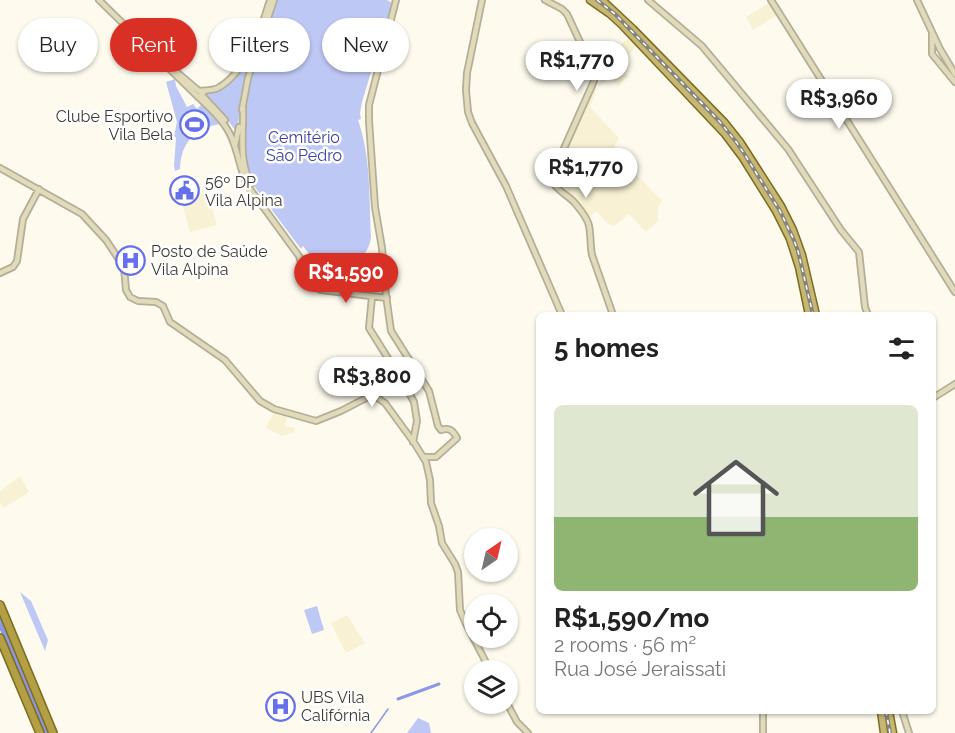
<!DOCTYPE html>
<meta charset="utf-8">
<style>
:root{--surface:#fff;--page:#f6f6f6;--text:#222;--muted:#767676;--line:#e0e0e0;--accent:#d93025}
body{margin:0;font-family:Raleway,sans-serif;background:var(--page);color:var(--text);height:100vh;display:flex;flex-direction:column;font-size:22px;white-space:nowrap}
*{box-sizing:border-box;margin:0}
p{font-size:20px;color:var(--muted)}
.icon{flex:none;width:33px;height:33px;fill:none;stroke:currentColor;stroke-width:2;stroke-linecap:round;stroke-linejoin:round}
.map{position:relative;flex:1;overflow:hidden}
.panel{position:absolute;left:536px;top:312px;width:400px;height:402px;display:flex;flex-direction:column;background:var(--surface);border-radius:9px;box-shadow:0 2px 4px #0004}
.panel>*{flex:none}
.hud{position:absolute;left:18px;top:18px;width:428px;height:54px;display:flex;gap:12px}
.needle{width:39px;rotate:34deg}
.tools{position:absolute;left:464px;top:528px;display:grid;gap:12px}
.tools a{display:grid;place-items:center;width:54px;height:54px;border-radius:50%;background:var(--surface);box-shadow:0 2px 4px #0004;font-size:30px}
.price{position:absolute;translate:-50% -51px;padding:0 14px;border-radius:21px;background:#fff;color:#222;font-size:20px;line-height:39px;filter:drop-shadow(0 2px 3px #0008)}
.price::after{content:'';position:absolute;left:50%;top:36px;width:18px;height:14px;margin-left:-9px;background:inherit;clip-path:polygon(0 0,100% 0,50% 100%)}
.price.active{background:var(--accent);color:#fff}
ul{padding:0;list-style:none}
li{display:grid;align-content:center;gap:12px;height:318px;padding:0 18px}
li+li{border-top:2px solid var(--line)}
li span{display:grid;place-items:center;height:186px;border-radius:9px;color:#555}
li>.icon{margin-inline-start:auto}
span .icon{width:108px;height:108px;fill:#fffc;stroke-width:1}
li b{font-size:26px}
h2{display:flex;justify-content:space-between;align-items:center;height:72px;padding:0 18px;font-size:26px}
.chip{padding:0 21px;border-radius:27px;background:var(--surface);box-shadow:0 2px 4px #0004;font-size:21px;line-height:54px}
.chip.active{background:var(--accent);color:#fff}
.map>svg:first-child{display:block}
.built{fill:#f8f1d4}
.green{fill:#bec8f5}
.water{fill:#8b98e8}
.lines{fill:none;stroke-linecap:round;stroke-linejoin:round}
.stream{stroke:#8b98e8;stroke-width:1.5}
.canal{stroke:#8b98e8;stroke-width:3}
.secondary-casing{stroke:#b3ae9a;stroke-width:8}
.primary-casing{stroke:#7d6c20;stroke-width:9}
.trunk-casing{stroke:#7d6c20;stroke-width:10}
.secondary{stroke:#e2dbb9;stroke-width:4.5}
.primary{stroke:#c6b773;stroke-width:6}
.trunk{stroke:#b39f44;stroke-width:7}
.rail-casing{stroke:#87847a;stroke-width:4}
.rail{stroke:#fff;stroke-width:1.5;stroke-dasharray:4.5;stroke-linecap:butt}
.labels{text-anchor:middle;stroke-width:5;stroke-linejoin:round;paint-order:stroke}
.poi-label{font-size:16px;fill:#3d3b32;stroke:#fff;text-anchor:start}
.park-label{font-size:16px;fill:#3e43a0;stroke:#fff}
</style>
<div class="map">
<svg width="955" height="733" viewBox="0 0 955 733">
<rect width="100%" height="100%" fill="#fefbee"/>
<path class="built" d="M771,2L777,15L753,30L746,17Z
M629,37L637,45L621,64L612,53Z
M611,58L628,76L618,86L610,77L599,87L598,85Z
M595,87L597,89L590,107L619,138L613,150L662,201L658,207V221L646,232L629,214L614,226L608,224L596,211L588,218L577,202L556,182V176L560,164Z
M195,191L201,193L208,192L217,225L190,232L181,199L193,196Z
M307,256L323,267L329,268L343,270L358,263L380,266L376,295L318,286L313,282Z
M274,412L287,415L285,426L295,428L294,432L282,436L266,428Z
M20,476L29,492L4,508L0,502V491Z
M347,615L365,643L346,653L331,623Z"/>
<path class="green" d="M275,0H387L392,3L362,102L360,113L361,119L358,120C371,157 369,198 371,237C369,258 346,275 325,266C315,262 309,254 303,246L301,249L254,186C240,158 244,124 246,94C247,79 255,62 260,48L263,46L264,44L262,40Z
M245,65H247L249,68L240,103L238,127L235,130L219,109L204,95V93C222,91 233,78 245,65Z
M175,79L176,86L187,107L193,104L197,109L202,104L221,122L220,124C194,128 181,143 180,169L175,171L174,166L176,138L174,136L177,122L166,82Z
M20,592L31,601L48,640L45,651Z
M317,606L324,630L312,634L304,610Z
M418,718L429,723L431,733H407Z"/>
<path class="water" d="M0,614L49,733H42L0,630Z"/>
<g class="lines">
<path class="stream" d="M371,733L388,709"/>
<path class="canal" d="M398,699L439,684"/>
<defs>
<path id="secondary" d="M99,0L196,95
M396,0L369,105V121L375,207L382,248L385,288L391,331L429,391L438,426L441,430C450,427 453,431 457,438L436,457H424
M482,0L467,73L466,90L468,112L472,123L506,186L562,315
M545,0L562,9L567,14L594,72V81L553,173C549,187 565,193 574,202C579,208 588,218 589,226C591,235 590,245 592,255L613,315
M648,0L702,46L788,149L841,230L859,252L865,307L868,315
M771,0L955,292
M917,0L940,49L955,74
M932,33V54L955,82
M256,44L270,0
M173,70L179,74L199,91
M199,91C205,90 212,91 218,88C236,78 246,58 256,42
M205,91L201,94L225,120
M197,96C212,110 228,124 234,144C239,158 241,171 247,185L299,256L306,278
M243,107C244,134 238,159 251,184
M242,110L248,78L274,0
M235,145L239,127
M0,168L82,214L106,240L124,267L126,290L130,297L138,301L156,302L163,306L170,322L225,360L260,401L274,409L316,421L341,411L368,397H376L385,403L415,444L426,462L430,480L431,503L439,526L442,543L455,564L458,572L460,610L466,624L490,670
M304,259L310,278
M0,273L13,267L17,261L23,219L39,189
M307,281L314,287L321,290L387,298
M372,297L369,328L406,387L414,402L417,421L413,442
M933,398L955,384
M507,703L517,722L528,733
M763,711V733
M902,711L909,733"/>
<path id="primary" d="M590,0L610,14L621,24L725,134L743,158L776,211L790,239L799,267L809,315
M602,0L633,29L725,123L740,142L781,206L793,230L802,255L816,315
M881,711L884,733
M889,711L893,733"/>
<path id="trunk" d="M0,605L53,733
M0,638L40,733"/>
</defs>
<use href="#secondary" class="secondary-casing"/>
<use href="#primary" class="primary-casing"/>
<use href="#trunk" class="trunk-casing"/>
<use href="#secondary" class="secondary"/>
<use href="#primary" class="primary"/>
<use href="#trunk" class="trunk"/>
<defs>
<path id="rail" d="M597,0L615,14L720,122L737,143L745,155L780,211L793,238L798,251L813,315
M886,711L890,733"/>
</defs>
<use href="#rail" class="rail-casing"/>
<use href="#rail" class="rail"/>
</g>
<defs>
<symbol id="stadium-ring" viewBox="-11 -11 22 22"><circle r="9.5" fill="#fff" stroke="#6570e9" stroke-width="1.5"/><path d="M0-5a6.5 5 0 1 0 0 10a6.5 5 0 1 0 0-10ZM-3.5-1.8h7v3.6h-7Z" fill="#6570e9"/></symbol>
<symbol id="civic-ring" viewBox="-11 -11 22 22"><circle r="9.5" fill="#fff" stroke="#6570e9" stroke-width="1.5"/><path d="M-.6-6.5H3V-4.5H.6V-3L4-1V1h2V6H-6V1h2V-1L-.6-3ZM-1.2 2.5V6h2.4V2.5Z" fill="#6570e9"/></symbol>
<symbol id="hospital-ring" viewBox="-11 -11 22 22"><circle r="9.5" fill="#fff" stroke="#6570e9" stroke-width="1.5"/><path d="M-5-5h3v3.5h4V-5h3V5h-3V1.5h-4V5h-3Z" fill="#6570e9"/></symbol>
</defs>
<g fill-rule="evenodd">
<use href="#stadium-ring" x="178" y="108" width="33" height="33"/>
<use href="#civic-ring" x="168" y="174" width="33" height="33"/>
<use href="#hospital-ring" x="114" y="244" width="33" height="33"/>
<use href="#hospital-ring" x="264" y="690" width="33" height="33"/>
</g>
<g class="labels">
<g class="poi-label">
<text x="173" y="122" text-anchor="end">Clube Esportivo<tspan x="173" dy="18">Vila Bela</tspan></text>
<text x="205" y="188">56º DP<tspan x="205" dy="18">Vila Alpina</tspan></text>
<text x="151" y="257">Posto de Saúde<tspan x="151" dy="18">Vila Alpina</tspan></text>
<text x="301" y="703">UBS Vila<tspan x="301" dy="18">Califórnia</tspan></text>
</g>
<g class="park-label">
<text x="304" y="143">Cemitério<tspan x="304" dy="18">São Pedro</tspan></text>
</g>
</g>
</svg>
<div class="tools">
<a><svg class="needle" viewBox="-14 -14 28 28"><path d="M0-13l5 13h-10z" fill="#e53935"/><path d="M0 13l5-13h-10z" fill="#767676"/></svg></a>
<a><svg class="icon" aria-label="locate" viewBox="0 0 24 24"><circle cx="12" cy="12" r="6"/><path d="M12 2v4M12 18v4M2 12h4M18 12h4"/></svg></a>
<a><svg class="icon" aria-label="layers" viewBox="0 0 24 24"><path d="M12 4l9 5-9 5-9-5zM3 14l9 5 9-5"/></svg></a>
</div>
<b class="price" style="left:577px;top:92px">R$1,770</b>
<b class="price" style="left:839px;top:130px">R$3,960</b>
<b class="price" style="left:586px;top:199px">R$1,770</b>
<b class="price active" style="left:346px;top:304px">R$1,590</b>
<b class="price" style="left:372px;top:408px">R$3,800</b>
<div class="hud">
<a class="chip">Buy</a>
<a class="chip active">Rent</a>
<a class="chip">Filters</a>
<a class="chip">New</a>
</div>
<section class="panel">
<h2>5 homes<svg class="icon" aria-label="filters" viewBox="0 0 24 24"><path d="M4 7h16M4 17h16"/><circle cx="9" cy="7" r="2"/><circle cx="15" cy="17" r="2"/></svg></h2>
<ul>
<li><span style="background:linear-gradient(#dfe7d0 60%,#8fb573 0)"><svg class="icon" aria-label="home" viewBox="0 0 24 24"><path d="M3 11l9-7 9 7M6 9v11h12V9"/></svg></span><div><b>R$1,590/mo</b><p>2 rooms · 56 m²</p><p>Rua José Jeraissati</p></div></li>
</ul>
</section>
</div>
